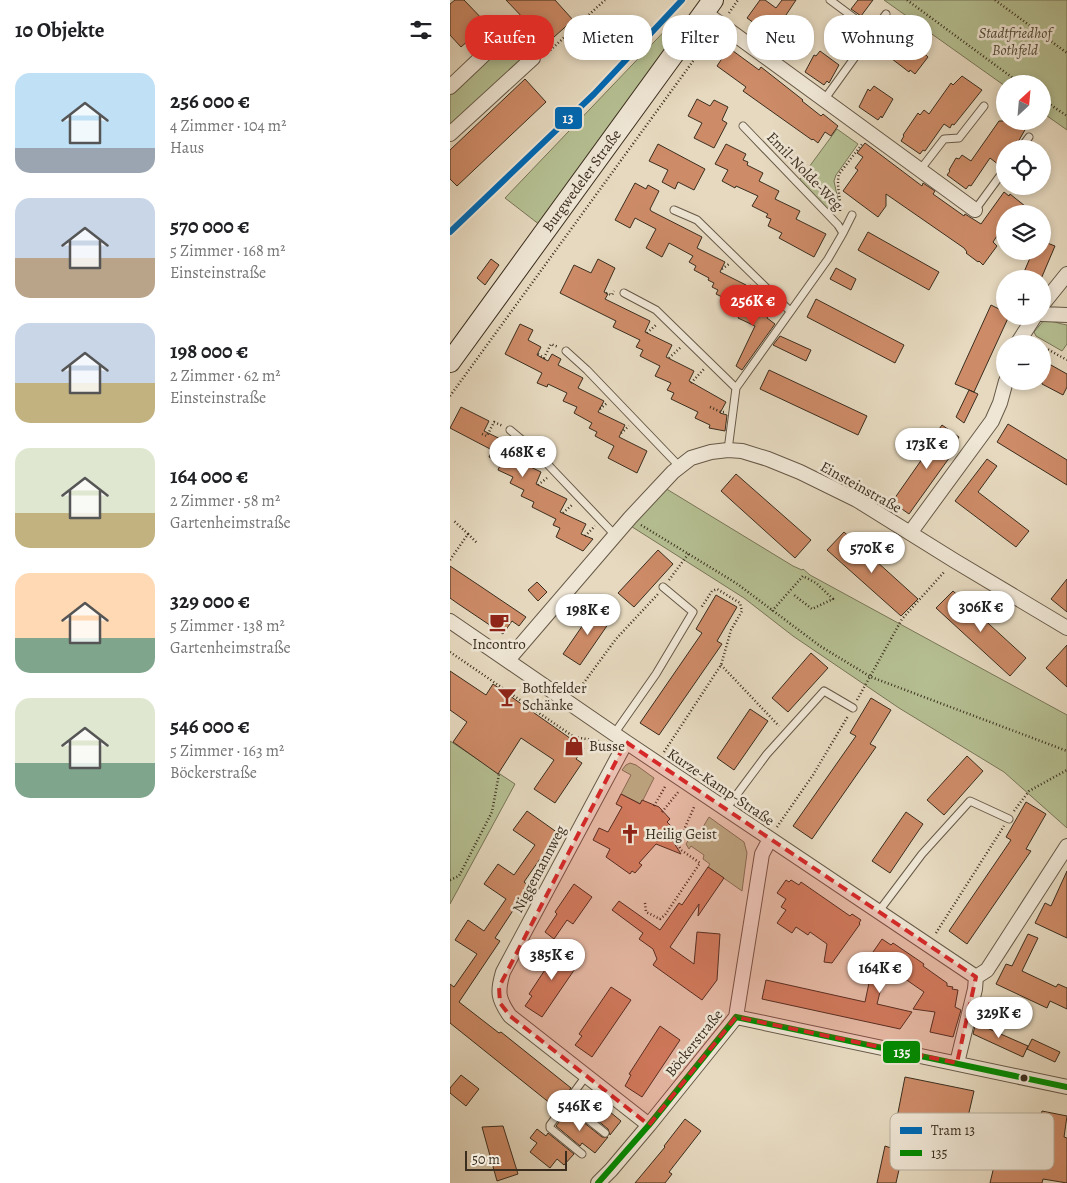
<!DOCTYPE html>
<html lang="de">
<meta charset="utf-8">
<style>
:root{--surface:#fff;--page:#f6f6f6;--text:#202124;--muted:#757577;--accent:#d93025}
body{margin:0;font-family:Alegreya,serif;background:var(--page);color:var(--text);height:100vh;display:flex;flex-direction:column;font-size:19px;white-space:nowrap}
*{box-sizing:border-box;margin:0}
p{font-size:16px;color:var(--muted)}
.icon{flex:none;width:28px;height:28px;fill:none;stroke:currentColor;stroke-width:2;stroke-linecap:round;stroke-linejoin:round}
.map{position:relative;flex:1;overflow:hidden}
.drawer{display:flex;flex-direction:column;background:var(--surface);width:450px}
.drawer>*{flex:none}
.hud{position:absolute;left:15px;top:15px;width:475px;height:45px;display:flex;gap:10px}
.needle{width:32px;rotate:26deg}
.tools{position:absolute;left:546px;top:75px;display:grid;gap:10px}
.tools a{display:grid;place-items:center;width:55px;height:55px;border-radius:50%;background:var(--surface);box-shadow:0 2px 8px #0003;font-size:25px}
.scale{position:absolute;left:15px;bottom:12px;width:102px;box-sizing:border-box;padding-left:5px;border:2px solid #3b2e1f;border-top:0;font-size:14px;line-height:18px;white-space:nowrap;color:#3b2e1f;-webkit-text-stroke:4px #efe6d5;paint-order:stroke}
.price{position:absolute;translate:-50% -42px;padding:0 11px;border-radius:18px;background:#fff;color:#222;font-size:16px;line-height:32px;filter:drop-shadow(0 1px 2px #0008)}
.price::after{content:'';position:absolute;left:50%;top:30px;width:15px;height:11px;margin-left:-8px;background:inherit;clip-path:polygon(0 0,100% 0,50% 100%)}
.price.active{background:var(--accent);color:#fff}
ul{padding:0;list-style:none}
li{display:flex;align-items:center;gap:15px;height:125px;padding:0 15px}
li span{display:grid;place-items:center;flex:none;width:140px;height:100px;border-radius:15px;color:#555}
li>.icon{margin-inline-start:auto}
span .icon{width:60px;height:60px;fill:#fffc;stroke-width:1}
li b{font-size:21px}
h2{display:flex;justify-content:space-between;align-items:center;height:60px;padding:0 15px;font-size:21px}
.pill{padding:0 18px;border-radius:20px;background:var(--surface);box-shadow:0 2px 8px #0003;font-size:18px;line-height:45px}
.pill.active{background:var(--accent);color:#fff}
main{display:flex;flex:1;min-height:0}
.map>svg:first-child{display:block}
.green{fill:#b5bf92;stroke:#787658}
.building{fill:#cd8b67;stroke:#3b2e1f}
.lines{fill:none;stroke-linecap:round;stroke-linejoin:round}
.lane-casing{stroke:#665947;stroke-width:9}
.street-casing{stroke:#665947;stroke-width:16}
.secondary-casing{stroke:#3b2e1f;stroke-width:22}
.path{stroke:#3b2e1f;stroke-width:2.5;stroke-dasharray:1 2.5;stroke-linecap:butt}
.lane{stroke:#efe6d5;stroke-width:7}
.street{stroke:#efe6d5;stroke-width:14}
.secondary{stroke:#efe6d5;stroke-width:20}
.bus-1-casing{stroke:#efe6d5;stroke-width:10}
.bus-1{stroke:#008b00;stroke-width:6}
.tram-1-casing{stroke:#efe6d5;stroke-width:10}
.tram-1{stroke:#0069b4;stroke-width:6}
.marked{fill:#d62828;fill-opacity:0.2;stroke:#d62828;stroke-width:4;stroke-dasharray:10 6;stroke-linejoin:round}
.bus-dot{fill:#3b2e1f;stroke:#efe6d5;stroke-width:2}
.labels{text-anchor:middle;stroke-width:5;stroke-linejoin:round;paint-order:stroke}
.park-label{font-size:15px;font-style:italic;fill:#534b36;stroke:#efe6d5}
.street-label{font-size:15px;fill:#3b2e1f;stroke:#efe6d5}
.poi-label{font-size:15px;fill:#3b2e1f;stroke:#efe6d5;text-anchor:start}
.key{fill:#efe6d5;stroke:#b9af9e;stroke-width:1}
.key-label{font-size:14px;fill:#3b2e1f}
.line-badge{stroke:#efe6d5;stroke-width:2}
.badge-label{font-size:14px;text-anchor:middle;font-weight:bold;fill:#fff}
</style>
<main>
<section class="drawer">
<h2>10 Objekte<svg class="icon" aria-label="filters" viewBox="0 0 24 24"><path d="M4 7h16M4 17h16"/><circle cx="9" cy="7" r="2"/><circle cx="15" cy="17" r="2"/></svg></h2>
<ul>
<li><span style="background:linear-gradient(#bfe0f5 75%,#9aa5b1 0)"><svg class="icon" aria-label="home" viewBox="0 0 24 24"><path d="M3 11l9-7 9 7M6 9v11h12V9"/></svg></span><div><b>256 000 €</b><p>4 Zimmer · 104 m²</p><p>Haus</p></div></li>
<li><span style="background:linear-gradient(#c9d6e8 60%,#b9a48a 0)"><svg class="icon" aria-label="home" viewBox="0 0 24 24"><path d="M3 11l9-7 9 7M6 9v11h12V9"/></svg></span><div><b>570 000 €</b><p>5 Zimmer · 168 m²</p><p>Einsteinstraße</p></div></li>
<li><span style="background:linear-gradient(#c9d6e8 60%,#c2b280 0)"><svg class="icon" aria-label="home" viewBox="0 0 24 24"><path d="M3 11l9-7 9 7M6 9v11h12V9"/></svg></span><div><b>198 000 €</b><p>2 Zimmer · 62 m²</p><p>Einsteinstraße</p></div></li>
<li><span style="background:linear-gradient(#dfe7d0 65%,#c2b280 0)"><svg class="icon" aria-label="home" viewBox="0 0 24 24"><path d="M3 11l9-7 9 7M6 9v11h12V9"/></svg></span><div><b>164 000 €</b><p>2 Zimmer · 58 m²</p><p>Gartenheimstraße</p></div></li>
<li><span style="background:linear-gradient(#ffd9b3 65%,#7fa58c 0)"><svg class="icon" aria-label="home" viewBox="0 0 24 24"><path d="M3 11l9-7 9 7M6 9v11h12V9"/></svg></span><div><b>329 000 €</b><p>5 Zimmer · 138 m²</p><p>Gartenheimstraße</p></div></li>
<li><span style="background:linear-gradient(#dfe7d0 65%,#7fa58c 0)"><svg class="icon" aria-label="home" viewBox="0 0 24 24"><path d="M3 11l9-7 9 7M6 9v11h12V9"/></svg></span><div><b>546 000 €</b><p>5 Zimmer · 163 m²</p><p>Böckerstraße</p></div></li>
</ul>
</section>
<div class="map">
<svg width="617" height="1183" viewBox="0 0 617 1183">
<rect width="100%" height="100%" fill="#e6d9bf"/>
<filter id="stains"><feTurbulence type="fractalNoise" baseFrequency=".004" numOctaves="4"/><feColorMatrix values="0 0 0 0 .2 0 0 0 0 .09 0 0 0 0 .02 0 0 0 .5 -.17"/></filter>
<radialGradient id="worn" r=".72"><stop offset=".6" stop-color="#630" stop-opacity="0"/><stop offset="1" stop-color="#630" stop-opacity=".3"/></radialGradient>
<path class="green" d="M434,0H617V130L593,113L592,84H555V86Z
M226,19L234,26L90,225L55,198Z
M59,31L83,58L0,134V87Z
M387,129L408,144L386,175L384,181L388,200L379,213L348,182Z
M594,320C602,320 609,324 617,325V344L612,351L586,336L584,332Z
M210,485L343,566L352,570L353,569L360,575L617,715V828L554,772L449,708L343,636L294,598L176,523Z
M0,741L65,784L0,904Z
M180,763L186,765L204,778L191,804L171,794L181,775L172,770L176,765Z
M259,817L294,842L297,853L292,891L258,867L260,864L253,859L254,855L241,846L239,849L236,844L245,830L250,832Z"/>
<path class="building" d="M5,0H14L37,24L11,47L0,35V4Z
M56,0H105L123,20L94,46L73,24L76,21Z
M310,0H315L326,8L332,0H346L336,15L340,18L326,39L297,18Z
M408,0H423L411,16L401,9Z
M392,16L412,31L402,46L381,31Z
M437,27L449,33L474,52V53L478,57L465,74L460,70L459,72L429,49L430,48L425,44Z
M279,48L309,70L311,67L353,100L352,101L371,116L373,114L388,126L381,136L375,132L368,143L363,139L362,140L293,91L296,87L267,66Z
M370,51L389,65L379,83L377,81L374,85L355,72L364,55L366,56Z
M512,76L532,90L504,125L502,124L500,128L494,124L475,151L473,150L470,154L451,141L454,136L453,135L468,113L470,115L474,110L479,114L501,83L503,85Z
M75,79L96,102L7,186L0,179V150Z
M424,86L443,99L432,118L431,116L428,120L409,107L418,89L420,91Z
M247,99L260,106L264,100L278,107L272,120L277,123L264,148L244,138L252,123L238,116Z
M549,121H580L568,142L566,141L561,149H555V156L549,165L540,158L521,186L519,185L516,189L497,175L500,171L499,170L506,158L509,159L512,155L521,161Z
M415,143L472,186L473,183L485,191L483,194L514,216L515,214L531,224L554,192L559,196L560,194L575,206L574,207L582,214H555V224L543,242L547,246L533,265L529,261L528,262L516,253L517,252L514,248L436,194V206L428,217L393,191L408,170L405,168L413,157L407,153Z
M208,144L255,169L244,190L228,182L225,189L212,182L218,170L199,161Z
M276,144L296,154L293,160L298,162L297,165L313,173L309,181L329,191L325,199L350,211L346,219L376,234L364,257L329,238L332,233L318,226L321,219L316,217L318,214L302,206L308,196L286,186L285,188L272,181L278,170L265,164Z
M185,183L196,189L198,185L209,191L200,209L201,211L252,237L247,248L275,262L270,272L296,285L286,304L266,294L268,290L262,287L264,283L258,280L259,278L244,270L246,266L239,262L243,256L219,243L212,257L196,248L206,229L185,218L180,228L165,220Z
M418,232L489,272L479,290L408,250Z
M592,241L605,246L591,279H571L583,251H592Z
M41,259L49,265L35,285L27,278Z
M148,259L165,268L154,292L158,294L155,299L200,321L195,332L222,345L216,357L244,371L239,381L276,402L270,413L277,415L275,431L259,428L260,425L245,418L248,412L221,399L224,393L217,390L221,383L205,376L210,366L190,356L193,350L186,347L190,340L163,327L166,321L110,293L124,265L141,273Z
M386,268L406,279L401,290L380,279Z
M291,296L320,311L317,318L325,324L292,370L286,366L305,326L288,318L290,314L283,311Z
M366,299L454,345L445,363L357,317Z
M541,305L555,312V316H559L524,392L505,384Z
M70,324L83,330L78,340L91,347L87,355L98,361L102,354L111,359L108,365L133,378L128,388L154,401L148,412L175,425L169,437L197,451L187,473L158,458L164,446L145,436L147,432L139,428L142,423L124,413L127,407L113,401L117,393L98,384L97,387L87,383L92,373L55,354Z
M330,336L361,350L356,361L323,345Z
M592,360L617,374V387L613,395L592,384Z
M319,370L417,416L408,435L310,389Z
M519,390L528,394L514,423L506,417Z
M11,407L39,421L34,431L69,448L64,459L91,472L86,484L117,499L110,512L136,524L131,534L143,539L133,551L106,537L110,528L103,525L106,519L82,507L84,502L71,496L74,490L60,483L63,477L48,470L51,463L39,457L42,450L0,428Z
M558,424L617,460V485L547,442Z
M492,425L509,437L499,452L502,454L459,514L442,502L484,442L481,440Z
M537,459L547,466L528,492L579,531L566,547L505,501Z
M286,474L361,540L345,558L271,491Z
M394,532L468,599L451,616L377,550Z
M208,550L223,564L184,607L168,593Z
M0,566L30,586L76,617L69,626L62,621L53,634L7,603L0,598Z
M617,579V612L601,599Z
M87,582L97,592L88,601L78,590Z
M503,591L576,658L560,676L486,608Z
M266,595L287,607L267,641L272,644L209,735L190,723L252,633L246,629Z
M146,606L163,617L130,665L113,654Z
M617,645V687L596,668Z
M361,653L378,668L338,712L322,698Z
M0,671L36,695L43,684L134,748L126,759L132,763L105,803L84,789L104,760L71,738L48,774L3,742L17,722L0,710Z
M421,698L441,710L420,744L426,747L362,839L343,826L406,736L400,733Z
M300,709L318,721L284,770L267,758Z
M517,756L533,771L494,815L477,800Z
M171,794L190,804L192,800L209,807L220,819L217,822L222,827L217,832L231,854L206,844L189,863L192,865L185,873L182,871L180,874L156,857L160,849L143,840L149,828L158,832L172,807L166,804Z
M576,802L596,814L576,849L581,851L517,944L499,931L561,840L556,837Z
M77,811L108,833L74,882L79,886L45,938L50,941L9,1002L49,1033L51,1032L121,1088L106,1108L0,1023V984L4,987L27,954L5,940L18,920L34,931L56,899L34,884L48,864L64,875L85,845L63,830Z
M456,812L473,824L440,873L422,861Z
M258,867L274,878L248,916L249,904L220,947L244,964L247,932L270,934L267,980L252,1000L203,965L207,959L203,949L189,939L193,933L162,910L169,901L210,930L229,903L232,905Z
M617,871V938L585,923L595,903L601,906Z
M336,880L339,882L341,880L349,885L351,882L400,916L402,914L411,920L409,923L410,924L382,963L374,962L377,944L360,932L358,935L346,927L342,933L327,923L336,910L331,907L336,899L327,893Z
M124,884L142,897L123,924L117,920L104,939L95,932L107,914L105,912Z
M578,934L588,938L572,971L606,987L608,984L617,988V1009L600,1001L597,1008L546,984L556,964L562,966Z
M432,939L441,945L443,943L474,964L473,966L497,983V986L503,987L502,989L508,990L505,1007L511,1010L503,1037L480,1032L485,1012L463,1009L474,992L448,974L445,979L435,972L427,1004L462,1012L450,1029L312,999L316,980L415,1002L420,978L412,976L414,965Z
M110,947L131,960L92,1017L75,1006L82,996L79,994Z
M161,987L181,1000L142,1057L125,1045L132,1036L129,1034Z
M527,1018L539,1024L537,1028L578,1046L573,1057L523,1034Z
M210,1026L230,1040L192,1097L175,1086L181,1075L179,1074Z
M582,1039L610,1052L605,1062L577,1049Z
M11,1075L29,1089L16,1106L0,1093V1088Z
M455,1077L524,1091L517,1121L587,1135L592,1111L617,1116L614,1137L617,1138V1183L593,1179L592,1183H540L545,1162L455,1143L446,1183H427L435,1146L441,1148Z
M133,1090L171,1121L160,1135L158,1129L124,1101Z
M118,1110L152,1137H158L145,1153L132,1143L130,1146L106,1126Z
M235,1119L251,1131L219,1172L222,1174L215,1183H185L215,1147L214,1146Z
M53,1126L68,1174L47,1181L32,1127Z
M87,1129L96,1136L98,1133L124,1154L114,1165L107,1159L100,1168L80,1152L87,1143L80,1138Z"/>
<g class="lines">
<defs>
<path id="lane" d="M380,0L423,32
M374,100L436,14
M570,149L579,137
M470,170L494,139L509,138L534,106
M224,210L247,220L340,311
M525,210L555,169
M393,233L402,215
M174,293L206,310L286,388
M116,351L137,370L230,467
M60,430L84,450L165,535
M278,450L286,388L378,259L393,233L388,225L293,126
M164,734L206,674L243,612L213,587
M276,809L317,754L374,691L403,708
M429,911L472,854L520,801L559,819
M116,1102L155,1133
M132,1154L100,1128V1125L136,1076"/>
<path id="street" d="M254,12L525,210
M0,87L59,31L83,58L0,134
M592,305L617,274
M592,314L617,315
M567,344L585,316
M460,533L542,421L550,403L556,381
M0,621L176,742L526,977
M58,660L180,518L223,472L241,458L261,452L278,450L292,451L318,459L350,472L407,500L505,561L617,628
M176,742L53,972C47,992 48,999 60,1016L199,1125
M526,977L537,970L617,846
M286,1017L617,1087
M507,1063L525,989L526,977
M148,1183L161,1170L199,1125L286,1017L312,854L320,839"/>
<g id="secondary">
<path id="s1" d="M0,362L263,0"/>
</g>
</defs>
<use href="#lane" class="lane-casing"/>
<use href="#street" class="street-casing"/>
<use href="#secondary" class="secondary-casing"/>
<path class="path" d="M457,0L571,84
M545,0L617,53
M279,13L288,0
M95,55L155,0
M592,99L617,116
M390,211C391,198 386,186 389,174L413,143
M272,269L279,264
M293,292L301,285
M156,293L162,295L164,291
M197,333L207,324
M592,346L617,360
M88,354L94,358L101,344L108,347
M219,358L231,347
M241,383L254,369
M0,396L262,35
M260,407L271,412H274
M150,409L157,403
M171,433L179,426
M32,434L37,436L44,422L53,426
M88,485L97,478
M113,513L123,504
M191,525L286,583L370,646L421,677L617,751
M18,534L27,543
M135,536L145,526
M0,560L18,534L3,520
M219,580L239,553
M322,611L353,576L366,583L383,599L362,609L344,595
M0,652L124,737L149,741
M271,665L329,726
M127,692L166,639L208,594
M407,700L452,619L495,571
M214,752L271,665L281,630L292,611L290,603L267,589L262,591L251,608
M204,806L216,785
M564,811L579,791L617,770
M212,812L229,791
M327,827L363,775L398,716
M0,880L9,876L42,812L49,774
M195,903L196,912L210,919L215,915L250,863L231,850L226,841L233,832L245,805
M486,933L554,826"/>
<use href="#lane" class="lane"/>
<use href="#street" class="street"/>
<use href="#secondary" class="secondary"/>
<defs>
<path id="bus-1" d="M286,1017L617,1087
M148,1183L199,1125L286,1017"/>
</defs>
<use href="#bus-1" class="bus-1-casing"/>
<use href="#bus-1" class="bus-1"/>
<defs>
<path id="tram-1" d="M0,232L144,94L232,0"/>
</defs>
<use href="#tram-1" class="tram-1-casing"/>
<use href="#tram-1" class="tram-1"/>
</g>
<path class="marked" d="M176,742L526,977L507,1063L286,1017L199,1125L60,1016L50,1003L49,987Z"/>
<defs>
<symbol id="cafe-bare" viewBox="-9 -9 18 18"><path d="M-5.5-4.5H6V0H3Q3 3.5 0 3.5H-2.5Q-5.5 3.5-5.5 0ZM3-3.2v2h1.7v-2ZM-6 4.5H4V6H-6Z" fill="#8f2418" stroke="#efe6d5" stroke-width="2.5" paint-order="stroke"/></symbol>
<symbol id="bar-bare" viewBox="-9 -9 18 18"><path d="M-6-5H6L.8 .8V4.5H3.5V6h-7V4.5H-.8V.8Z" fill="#8f2418" stroke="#efe6d5" stroke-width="2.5" paint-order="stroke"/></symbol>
<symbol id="shop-bare" viewBox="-9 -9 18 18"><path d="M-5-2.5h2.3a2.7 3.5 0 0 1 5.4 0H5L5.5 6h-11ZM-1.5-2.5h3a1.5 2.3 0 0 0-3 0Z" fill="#8f2418" stroke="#efe6d5" stroke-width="2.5" paint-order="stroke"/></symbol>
<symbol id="church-bare" viewBox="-9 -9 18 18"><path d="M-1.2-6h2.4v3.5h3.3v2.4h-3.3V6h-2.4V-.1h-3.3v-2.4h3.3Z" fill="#8f2418" stroke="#efe6d5" stroke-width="2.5" paint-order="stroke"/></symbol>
</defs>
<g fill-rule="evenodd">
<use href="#cafe-bare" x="35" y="608" width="28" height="28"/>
<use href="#bar-bare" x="43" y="683" width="28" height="28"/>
<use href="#shop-bare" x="110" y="732" width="28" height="28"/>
<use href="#church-bare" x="166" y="820" width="28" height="28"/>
</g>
<circle class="bus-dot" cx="574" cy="1078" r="4.5"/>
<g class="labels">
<g class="park-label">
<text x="565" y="38">Stadtfriedhof<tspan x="565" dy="17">Bothfeld</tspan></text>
</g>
<g class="street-label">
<text transform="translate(355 171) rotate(46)" y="5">Emil-Nolde-Weg</text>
<text dy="5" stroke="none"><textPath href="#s1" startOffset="224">Burgwedeler Straße</textPath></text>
<text transform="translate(411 487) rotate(29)" y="5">Einsteinstraße</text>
<text transform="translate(271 787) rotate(34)" y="5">Kurze-Kamp-Straße</text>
<text transform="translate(89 869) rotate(-62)" y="5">Niggemannweg</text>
<text transform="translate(244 1043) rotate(-51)" y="5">Böckerstraße</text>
</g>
<g class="poi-label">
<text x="49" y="649" text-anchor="middle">Incontro</text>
<text x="72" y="693">Bothfelder<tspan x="72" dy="17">Schänke</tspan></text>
<text x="139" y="751">Busse</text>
<text x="195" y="839">Heilig Geist</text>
</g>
</g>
<rect x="440" y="1113" width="164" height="57" rx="8" class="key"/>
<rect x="450" y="1127" width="22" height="7" fill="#0069b4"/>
<rect x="450" y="1150" width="22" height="6" fill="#008b00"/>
<g class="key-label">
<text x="481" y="1135">Tram 13</text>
<text x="481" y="1158">135</text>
</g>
<g class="line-badge">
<rect x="104" y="106" width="29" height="24" rx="5" fill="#0069b4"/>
<rect x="432" y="1040" width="39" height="24" rx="5" fill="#008b00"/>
</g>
<g class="badge-label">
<text x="118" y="123">13</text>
<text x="452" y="1057">135</text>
</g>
<rect width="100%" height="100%" filter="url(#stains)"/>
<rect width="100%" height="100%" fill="url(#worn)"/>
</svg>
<div class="tools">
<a><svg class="needle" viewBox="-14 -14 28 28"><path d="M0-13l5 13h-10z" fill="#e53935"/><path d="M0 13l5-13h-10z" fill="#757577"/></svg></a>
<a><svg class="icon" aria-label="locate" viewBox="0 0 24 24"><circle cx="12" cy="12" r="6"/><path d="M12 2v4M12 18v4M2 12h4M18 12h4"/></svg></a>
<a><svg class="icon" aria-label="layers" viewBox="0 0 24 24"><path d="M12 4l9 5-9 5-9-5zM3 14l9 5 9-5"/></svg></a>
<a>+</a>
<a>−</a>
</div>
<div class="scale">50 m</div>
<b class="price active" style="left:303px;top:327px">256K €</b>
<b class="price" style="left:477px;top:470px">173K €</b>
<b class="price" style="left:73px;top:478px">468K €</b>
<b class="price" style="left:422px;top:574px">570K €</b>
<b class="price" style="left:531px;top:633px">306K €</b>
<b class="price" style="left:138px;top:636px">198K €</b>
<b class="price" style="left:102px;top:981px">385K €</b>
<b class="price" style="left:430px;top:994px">164K €</b>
<b class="price" style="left:549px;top:1039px">329K €</b>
<b class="price" style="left:130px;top:1132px">546K €</b>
<div class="hud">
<a class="pill active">Kaufen</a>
<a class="pill">Mieten</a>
<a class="pill">Filter</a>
<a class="pill">Neu</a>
<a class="pill">Wohnung</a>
</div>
</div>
</main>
